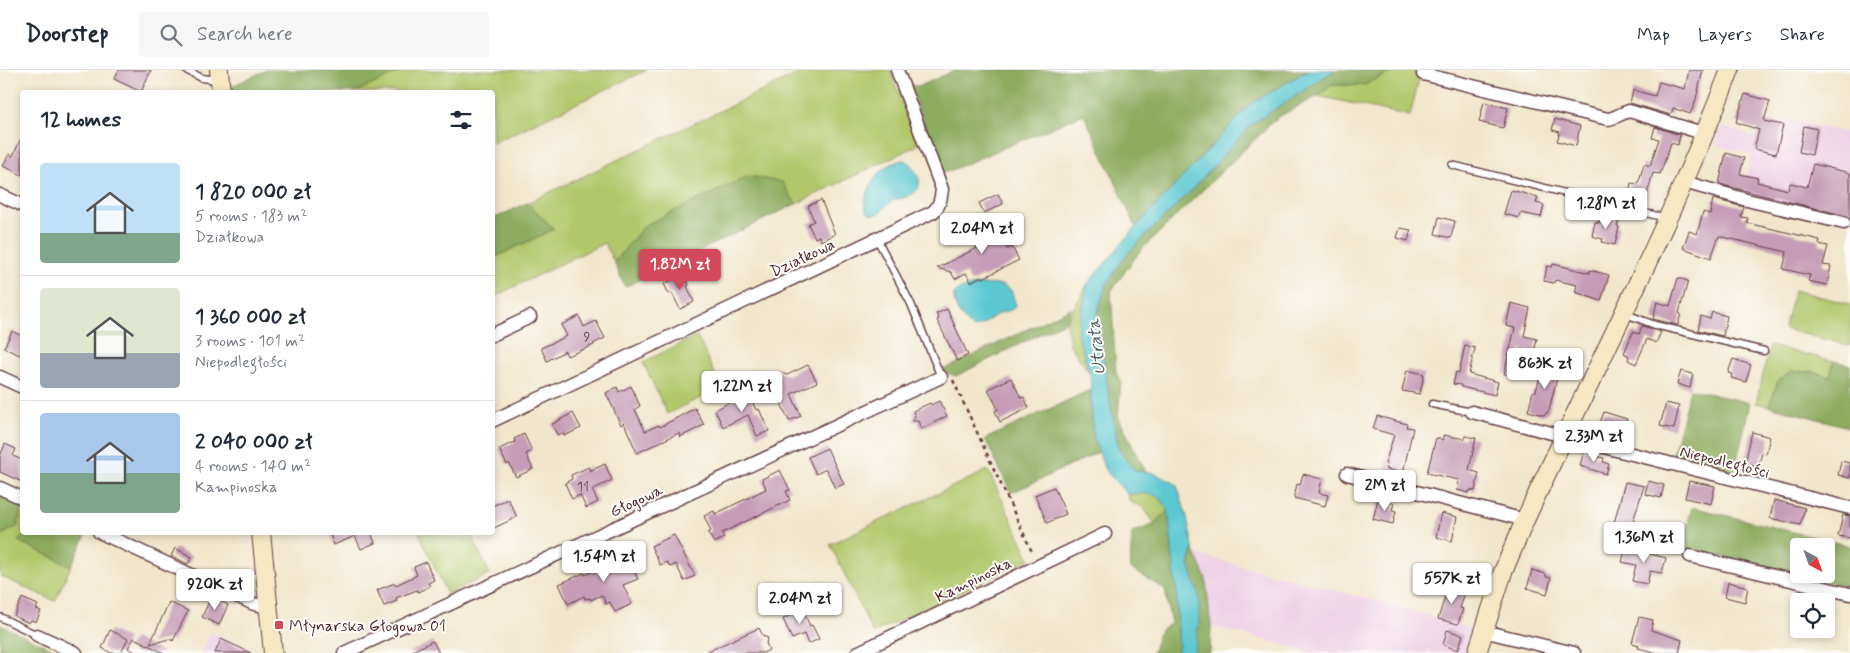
<!DOCTYPE html>
<meta charset="utf-8">
<style>
:root{--surface:#fff;--page:#f6f6f7;--text:#1f2937;--muted:#747a83;--line:#e0e1e3;--accent:#d1495b}
body{margin:0;font-family:Mynerve,sans-serif;background:var(--page);color:var(--text);height:100vh;display:flex;flex-direction:column;font-size:19px;white-space:nowrap}
*{box-sizing:border-box;margin:0}
p{font-size:16px;color:var(--muted)}
.icon{flex:none;width:28px;height:28px;fill:none;stroke:currentColor;stroke-width:2;stroke-linecap:round;stroke-linejoin:round}
.map{position:relative;flex:1;overflow:hidden}
.drawer{position:absolute;left:20px;top:20px;width:475px;height:445px;display:flex;flex-direction:column;background:var(--surface);border-radius:5px;box-shadow:0 2px 8px #0003}
.drawer>*{flex:none}
.needle{width:32px;rotate:139deg}
.controls{position:absolute;left:1790px;top:468px;display:grid;gap:10px}
.controls a{display:grid;place-items:center;width:45px;height:45px;border-radius:5px;background:var(--surface);box-shadow:0 2px 8px #0003;font-size:25px}
.price{position:absolute;translate:-50% -42px;padding:0 11px;border-radius:5px;background:#fff;color:#222;font-size:16px;line-height:32px;filter:drop-shadow(0 1px 2px #0008)}
.price::after{content:'';position:absolute;left:50%;top:30px;width:15px;height:11px;margin-left:-8px;background:inherit;clip-path:polygon(0 0,100% 0,50% 100%)}
.price.active{background:var(--accent);color:#fff}
ul{padding:0;list-style:none}
li{display:flex;align-items:center;gap:15px;height:125px;padding:0 20px}
li+li{border-top:1px solid var(--line)}
li span{display:grid;place-items:center;flex:none;width:140px;height:100px;border-radius:5px;color:#555}
li>.icon{margin-inline-start:auto}
span .icon{width:60px;height:60px;fill:#fffc;stroke-width:1}
li b{font-size:21px}
h2{display:flex;justify-content:space-between;align-items:center;height:60px;padding:0 20px;font-size:21px}
header{display:flex;align-items:center;gap:30px;box-sizing:border-box;height:70px;padding:0 25px;background:var(--surface);border-bottom:1px solid var(--line)}
header strong{font-size:24px}
nav{display:flex;gap:28px;margin-inline-start:auto;font-size:18px}
.search{width:350px;height:45px;background:var(--page);display:flex;align-items:center;gap:12px;box-sizing:border-box;padding:0 18px;border-radius:5px;color:var(--muted);font-size:19px}
.map>svg:first-child{display:block}
.built{fill:#efd0e6}
.green{fill:#b1c76b;stroke:#7e734b}
.forest{fill:#8cac5f;stroke:#6b6645;fill-rule:evenodd}
.water{fill:#5cc8d2;stroke:#53747e}
.building{fill:#c59bb5}
.lines{fill:none;stroke-linecap:round;stroke-linejoin:round}
.lane-casing{stroke:#633d43;stroke-width:9}
.street-casing{stroke:#633d43;stroke-width:15}
.secondary-casing{stroke:#633d43;stroke-width:20}
.path{stroke:#633d43;stroke-width:2.5;stroke-dasharray:4 4;stroke-linecap:butt}
.lane{stroke:#fff;stroke-width:6}
.street{stroke:#fff;stroke-width:12}
.secondary{stroke:#f7e8c3;stroke-width:18}
.poi-dot{fill:#d1495b;stroke:#fdfcf7;stroke-width:2}
.labels{text-anchor:middle;stroke-width:4;stroke-linejoin:round;paint-order:stroke}
.number-label{font-size:14px;fill:#693e4e}
.street-label{font-size:16px;fill:#4a1f2b;stroke:#fdfcf7}
.poi-label{font-size:16px;fill:#4a1f2b;stroke:#fdfcf7;text-anchor:start}
.water-label{font-size:18px;font-style:italic;fill:#505a65;stroke:#fdfcf7}
</style>
<header>
<strong>Doorstep</strong>
<div class="search"><svg class="icon" aria-label="search" viewBox="0 0 24 24"><circle cx="10" cy="10" r="6"/><path d="M15 15l6 6"/></svg>Search here</div>
<nav><a>Map</a><a>Layers</a><a>Share</a></nav>
</header>
<div class="map">
<svg width="1850" height="583" viewBox="0 0 1850 583">
<rect width="100%" height="100%" fill="#fdfcf7"/>
<filter id="ink" filterUnits="userSpaceOnUse"><feTurbulence type="fractalNoise" baseFrequency=".02" numOctaves="2"/><feDisplacementMap in="SourceGraphic" scale="10" xChannelSelector="R" yChannelSelector="G"/><feConvolveMatrix kernelMatrix="1 2 1 2 8 2 1 2 1" color-interpolation-filters="sRGB"/></filter>
<filter id="wash" filterUnits="userSpaceOnUse"><feTurbulence type="fractalNoise" baseFrequency=".0096" numOctaves="4" result="noise"/><feDisplacementMap in="SourceGraphic" scale="20" xChannelSelector="R" yChannelSelector="G"/><feGaussianBlur stdDeviation="1.12" result="paint"/><feColorMatrix in="noise" values="0 0 0 0 0 0 0 0 0 0 0 0 0 0 0 0 0 1.4 0 .05"/><feComposite in="paint" operator="in"/></filter>
<g filter="url(#wash)">
<rect width="100%" height="100%" fill="#f1e6cb"/>
<path class="built" d="M1785,48L1850,64V152L1741,125L1752,85L1713,74L1721,57L1779,72Z
M1196,484L1403,538L1472,559L1464,583H1313L1211,556L1206,509Z
M211,562L257,583H201Z"/>
<path class="green" d="M404,0H647L493,73L492,22H355Z
M806,0H890L918,75L796,134L782,112L645,155L614,192L604,173L493,227V188L554,159L527,133Z
M1396,0H1421L1410,46L1318,26L1332,15H1364Z
M1088,213L1077,263L1090,304L1070,275L1066,251Z
M1794,220L1850,234V276L1784,259Z
M697,266L721,318L667,344L643,292Z
M1770,276L1834,291L1830,307L1811,301L1804,302L1800,301L1778,311L1769,336L1756,333Z
M988,400L1030,489L873,563L830,474Z
M1127,424C1148,424 1157,419 1168,440L1155,454L1143,437L1130,432Z
M21,435H22V462L27,463L19,471L71,496L55,531L0,506V463L3,464L18,456Z
M419,463H470L490,504L447,524Z"/>
<path class="forest" d="M266,0H404L355,22H232V16Z
M955,0H1308L1251,34L1136,157L1084,44L942,104L909,14L918,17Z
M1335,0H1396L1364,15H1332L1318,26L1278,47L1140,181L1111,221L1116,303L1121,311L1118,346L1146,402L1135,401L1119,380L1109,326L1097,245L1105,217L1124,187L1188,124L1252,54Z
M748,106L782,112L796,134L625,217L614,192L645,155Z
M527,133L554,159L493,188V149Z
M1071,238L1066,251L956,306L941,301Z
M1834,291L1850,295V349L1848,357L1769,336L1778,311L1792,301L1805,302L1811,301L1830,307Z
M1690,319L1750,333L1734,403L1672,388Z
M1090,320L1093,366L1099,382L1011,423L985,369Z
M0,425L21,435L18,456L3,464L0,463Z
M1692,437L1850,476V517L1682,477ZM1799,476H1826V504H1799Z
M1168,440L1176,516L1179,578L1177,583H1152L1160,560L1171,554L1165,520L1130,498L1132,463L1155,454Z
M82,463L86,465L71,496L18,471L27,463Z
M1193,478L1206,509L1211,556L1210,583H1194L1199,552L1189,495Z
M0,555L62,583H0Z"/>
<path class="water" d="M1308,0H1335L1252,54L1188,124L1124,187L1105,217L1097,245L1109,326L1119,380L1135,401L1151,402L1173,412L1177,416L1187,447L1193,478L1189,495L1199,526V552L1194,583H1177L1179,577L1176,516L1168,440C1157,419 1148,424 1127,424L1105,400L1093,366L1090,304L1077,263L1088,213L1136,157L1251,34Z
M903,90L907,91C915,99 926,114 914,123C908,128 899,128 892,131C886,134 883,141 878,144C876,145 872,145 870,144C860,138 868,119 873,112C880,100 889,93 903,90Z
M1002,215L1011,220L1016,236C1011,242 1004,241 998,244C988,249 984,257 972,258C963,249 953,238 954,224C967,213 985,214 1002,215Z"/>
<g id="blocks">
<path class="building" d="M119,0H151L141,22L114,9Z
M1689,0H1703L1695,33L1690,44L1673,38L1671,45L1630,33L1633,20L1655,26L1659,12L1685,19Z
M1745,24L1770,31L1764,51L1783,55L1776,84L1754,79L1759,60L1736,52Z
M1484,32L1508,38L1503,58L1479,52Z
M1555,49L1580,56L1576,76L1557,71L1560,62L1552,60Z
M1804,56L1817,59L1812,85L1799,82Z
M1655,57L1680,65L1678,75L1671,73L1660,104L1653,103L1645,132L1628,128L1631,113L1638,114L1644,94L1650,96L1659,69L1652,68Z
M22,66V105L3,96L9,84L13,86Z
M1726,83L1744,88L1740,104L1758,108L1757,112L1788,120L1790,113L1807,117L1813,94L1850,103V147L1719,114Z
M1511,120L1538,127L1536,133L1544,135L1541,147L1520,143L1519,148L1504,144Z
M998,124L1003,134L984,143L979,133Z
M1713,129L1744,137L1741,147L1748,148L1747,153L1820,170L1819,174L1828,176L1823,195L1831,196L1827,215L1808,211L1810,205L1783,199L1787,182L1719,166L1711,188L1683,178L1689,161L1697,164L1703,142L1710,144Z
M821,130L835,164L821,171L819,166L815,168L808,154L814,151L808,136Z
M1600,146L1619,151L1617,156L1619,157L1615,175L1602,172L1603,169L1592,166L1595,152L1599,153Z
M1439,147L1455,151L1451,168L1435,164Z
M981,149L989,165L999,160L1007,179L1012,177L1019,190L983,208L982,206L971,212L966,203L955,209L951,202L937,198L977,178L967,156Z
M1400,158L1411,160L1408,171L1397,168Z
M1553,194L1590,203V200L1609,205L1601,231L1575,222L1577,215L1555,210L1554,213L1544,211L1547,196L1552,197Z
M684,204L689,215L687,216L694,232L680,239L672,223L669,224L664,214Z
M1678,208L1688,211L1679,243L1681,244L1678,255L1653,249L1657,232L1670,236Z
M1511,233L1530,238L1524,266L1537,269L1534,282L1521,279L1515,304H1504L1515,258L1506,256Z
M947,239L968,285L957,291L937,250L939,249L936,244Z
M1712,242L1727,246L1723,266L1698,260L1701,246L1710,249Z
M579,246L584,257L596,251L605,268L593,274L594,275L567,286L565,281L547,291L541,278L567,266L561,255Z
M1642,256L1661,262L1656,273L1647,269L1636,294L1628,290L1629,286L1624,283L1633,262L1639,264Z
M12,261L22,266V286L4,278Z
M1465,275L1475,278L1469,304L1498,312L1495,325L1461,317V315L1453,314L1456,302L1459,303Z
M1733,289L1751,295L1746,312L1731,308L1732,304L1728,303Z
M1544,292L1560,296L1549,340L1546,344L1543,345L1528,341L1533,321H1536Z
M808,295L817,312L791,324L801,346L789,351L779,329L782,328L771,305L779,302L787,305Z
M1407,300L1424,304L1420,324L1402,321Z
M1681,301L1693,304L1690,318L1677,314Z
M1011,308L1021,328L1024,327L1029,338L1000,352L995,341L998,339L988,319Z
M631,316L640,336L635,339L645,361L659,355L660,357L695,338L704,355L680,367L679,363L637,383L624,353L621,355L606,323L617,317L619,322Z
M746,318L756,340L759,339L769,361L757,366L748,345L723,357L715,340L736,329L738,321Z
M939,331L947,346L921,359L918,351H912L915,346L913,341L930,333L931,335Z
M1666,333L1679,336L1674,359L1660,356Z
M1604,342L1627,349L1620,369L1597,361Z
M573,343L581,358L564,366L563,363L557,365L552,354Z
M1377,346L1407,354L1406,357L1413,358L1403,403L1386,399L1387,394H1385L1394,365L1373,359Z
M1752,362L1770,367L1766,384L1762,383L1758,397L1745,394Z
M524,364L532,381L526,384L533,399L516,407L509,393L507,395L499,379L515,372L514,369Z
M1443,365L1465,369V366L1476,368L1469,400L1479,403L1475,421L1470,420L1469,423L1457,420L1459,410L1427,403L1436,368L1443,370Z
M5,374L16,379L13,386L22,390V412L0,402V386Z
M827,378L844,414L835,418L826,399L816,404L808,387Z
M1584,380L1594,383L1593,386L1604,388L1603,392L1609,394L1606,404L1580,396Z
M1841,391L1850,393V408L1838,405Z
M605,394L612,410L592,420L598,432L586,438L580,425L572,429L565,413L572,409L571,405L589,397L590,401Z
M780,400L790,420L786,421L790,430L722,463L724,468L714,473L708,463L711,461L704,446L714,441L715,444L766,419L762,409Z
M1303,404L1322,409L1319,423L1328,425L1325,436L1294,428L1297,414L1300,415Z
M1648,411L1664,415L1661,428L1645,424Z
M1689,411L1715,416L1711,434L1685,428Z
M1625,412L1644,416L1631,458L1614,453Z
M1054,417L1066,444L1047,453L1035,425Z
M508,429L517,447L492,459V436Z
M1378,430L1394,433L1392,440L1396,441L1393,454L1373,449Z
M1774,430L1805,438L1800,455L1770,448Z
M1441,443L1457,447L1452,471L1436,467Z
M1843,445L1850,446V468L1838,466Z
M329,462H371L375,473L361,479L355,466L334,475Z
M674,465L695,506L684,511L676,494L670,497L667,492L660,495L651,476Z
M175,478L192,487L188,494L171,486Z
M1626,478L1666,488L1662,503L1650,501L1647,514L1632,511L1636,495L1622,492Z
M627,482L636,501H634L638,509L623,515L632,534L615,542L610,532L606,534L602,525L591,530L590,528L585,529L584,526L568,534L559,514L584,503L585,505L609,494L607,492Z
M426,492L434,510L428,513L430,516L418,522L417,520L396,528L397,531L384,536L377,520L395,513L396,515L417,505L414,497Z
M1532,500L1546,504V507L1551,508L1547,524L1527,518Z
M1728,512L1748,517L1745,532L1725,527Z
M1449,514L1466,520L1460,538L1463,539L1458,554L1438,549Z
M211,527L228,535L219,555L202,547Z
M22,528L38,535L36,539L41,541L36,552L31,550L29,553L14,546Z
M169,532L188,541L173,571L169,569L150,574Z
M800,534L810,556L812,555L819,569L808,574L804,564L792,569L783,549L791,545L788,539Z
M1639,547L1653,550L1651,560L1682,570L1679,583H1658L1638,578L1639,575L1632,573Z
M759,558L763,566L768,568L766,573L769,580L763,583H704Z
M110,560L128,569L121,583H111L102,578Z
M1447,560L1463,565L1458,580L1443,575Z
M134,568L164,583H137L128,578Z
M221,569L251,583H215Z
M433,571L439,583H408Z"/>
</g>
</g>
<g filter="url(#ink)">
<use href="#blocks" fill-opacity="0" stroke="#633d43" stroke-width="1"/>
<g class="lines">
<defs>
<path id="lane" d="M186,0L202,8L218,10
M1452,95L1666,148
M877,169L911,234L941,307
M1626,244L1655,255L1764,281
M1432,334L1472,342
M0,547L37,565"/>
<path id="street" d="M1423,4L1608,49C1616,48 1621,43 1629,41L1706,64
M1684,112L1747,130L1844,153
M0,125L22,135
M492,265L530,247
M0,307L22,317
M1472,342L1612,379L1850,438
M492,351L933,142C940,136 941,128 942,119L897,0
M1347,404L1525,450
M0,418L22,428
M99,462L254,534L268,537
M1690,486L1850,524
M1483,561L1574,583
M37,565L76,583
M344,583L941,307
M857,583L1105,464"/>
<path id="secondary" d="M219,0L221,22
M261,462L273,583
M1477,583L1503,502L1525,450C1594,301 1671,154 1730,0"/>
</defs>
<use href="#lane" class="lane-casing"/>
<use href="#street" class="street-casing"/>
<use href="#secondary" class="secondary-casing"/>
<path class="path" d="M953,310L1033,484"/>
<use href="#lane" class="lane"/>
<use href="#street" class="street"/>
<use href="#secondary" class="secondary"/>
</g>
</g>
<rect class="poi-dot" x="274" y="550" width="10" height="10" rx="2.5"/>
<g class="labels">
<g class="number-label">
<text x="587" y="271">9</text>
<text x="583" y="421">11</text>
</g>
<g class="street-label">
<text transform="translate(802 187) rotate(-25)" y="6">Działkowa</text>
<text transform="translate(1725 391) rotate(14)" y="6">Niepodległości</text>
<text transform="translate(636 430) rotate(-25)" y="6">Głogowa</text>
<text transform="translate(973 509) rotate(-26)" y="6">Kampinoska</text>
</g>
<g class="poi-label">
<text x="289" y="561">Młynarska Głogowa 01</text>
</g>
<g class="water-label">
<text transform="translate(1096 277) rotate(-96)" y="6">Utrata</text>
</g>
</g>
</svg>
<div class="controls">
<a><svg class="needle" viewBox="-14 -14 28 28"><path d="M0-13l5 13h-10z" fill="#e53935"/><path d="M0 13l5-13h-10z" fill="#747a83"/></svg></a>
<a><svg class="icon" aria-label="locate" viewBox="0 0 24 24"><circle cx="12" cy="12" r="6"/><path d="M12 2v4M12 18v4M2 12h4M18 12h4"/></svg></a>
</div>
<b class="price" style="left:1606px;top:160px">1.28M zł</b>
<b class="price" style="left:982px;top:185px">2.04M zł</b>
<b class="price active" style="left:680px;top:221px">1.82M zł</b>
<b class="price" style="left:1545px;top:320px">863K zł</b>
<b class="price" style="left:742px;top:343px">1.22M zł</b>
<b class="price" style="left:1594px;top:393px">2.33M zł</b>
<b class="price" style="left:1385px;top:442px">2M zł</b>
<b class="price" style="left:1644px;top:494px">1.36M zł</b>
<b class="price" style="left:604px;top:513px">1.54M zł</b>
<b class="price" style="left:1452px;top:535px">557K zł</b>
<b class="price" style="left:215px;top:541px">920K zł</b>
<b class="price" style="left:800px;top:555px">2.04M zł</b>
<section class="drawer">
<h2>12 homes<svg class="icon" aria-label="filters" viewBox="0 0 24 24"><path d="M4 7h16M4 17h16"/><circle cx="9" cy="7" r="2"/><circle cx="15" cy="17" r="2"/></svg></h2>
<ul>
<li><span style="background:linear-gradient(#bfe0f5 70%,#7fa58c 0)"><svg class="icon" aria-label="home" viewBox="0 0 24 24"><path d="M3 11l9-7 9 7M6 9v11h12V9"/></svg></span><div><b>1 820 000 zł</b><p>5 rooms · 183 m²</p><p>Działkowa</p></div></li>
<li><span style="background:linear-gradient(#dfe7d0 65%,#9aa5b1 0)"><svg class="icon" aria-label="home" viewBox="0 0 24 24"><path d="M3 11l9-7 9 7M6 9v11h12V9"/></svg></span><div><b>1 360 000 zł</b><p>3 rooms · 101 m²</p><p>Niepodległości</p></div></li>
<li><span style="background:linear-gradient(#a9c7e8 60%,#7fa58c 0)"><svg class="icon" aria-label="home" viewBox="0 0 24 24"><path d="M3 11l9-7 9 7M6 9v11h12V9"/></svg></span><div><b>2 040 000 zł</b><p>4 rooms · 140 m²</p><p>Kampinoska</p></div></li>
</ul>
</section>
</div>
